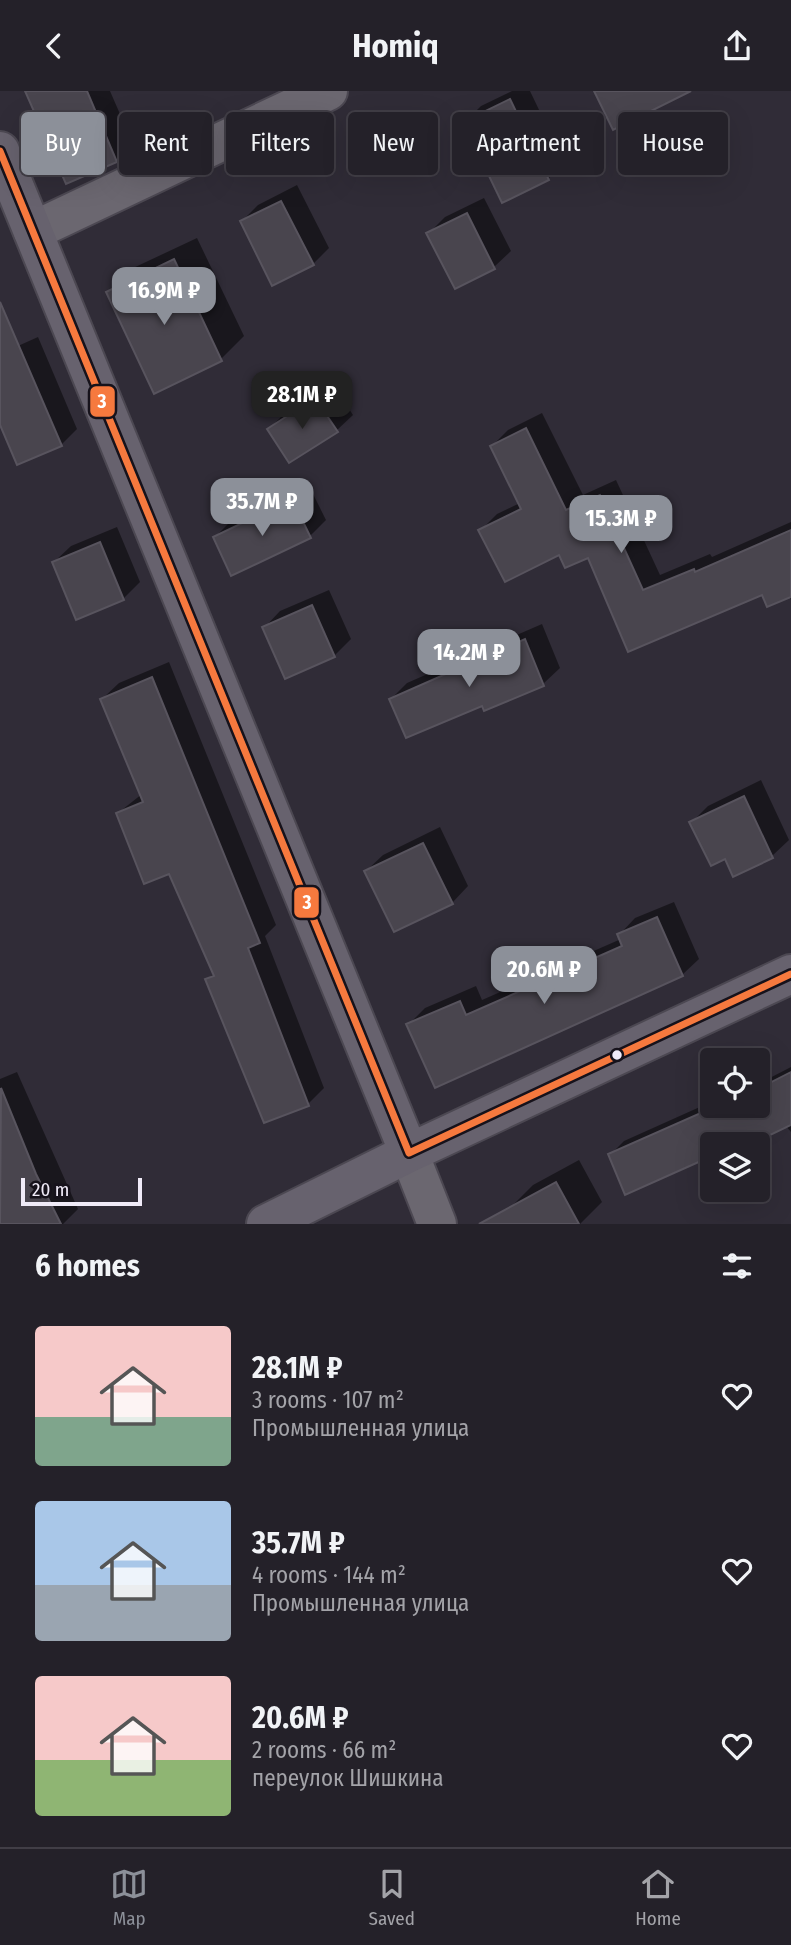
<!DOCTYPE html>
<meta charset="utf-8">
<style>
:root{--surface:#242129;--page:#2c2931;--text:#f1f3f6;--muted:#a3a3a8;--line:#413e46;--accent:#8c9099}
body{margin:0;font-family:"Fira Sans Condensed",sans-serif;background:var(--page);color:var(--text);height:100vh;display:flex;flex-direction:column;font-size:26px;white-space:nowrap}
*{box-sizing:border-box;margin:0}
p{font-size:23px;color:var(--muted)}
.icon{flex:none;width:38px;height:38px;fill:none;stroke:currentColor;stroke-width:2;stroke-linecap:round;stroke-linejoin:round}
.map{position:relative;height:1133px;overflow:hidden}
.panel{display:flex;flex-direction:column;background:var(--surface);flex:1}
.panel>*{flex:none}
.guide{position:absolute;left:21px;top:21px;width:749px;height:63px;display:flex;gap:14px}
.fabs{position:absolute;left:700px;top:957px;display:grid;gap:14px}
.fabs a{display:grid;place-items:center;width:70px;height:70px;border-radius:7px;background:var(--surface);box-shadow:0 7px 28px #0002,0 0 0 2px var(--line);font-size:35px}
.scale{position:absolute;left:21px;bottom:18px;width:121px;box-sizing:border-box;padding-left:7px;border:4px solid #f0ebf8;border-top:0;font-size:19px;line-height:24px;white-space:nowrap;color:#f0ebf8;-webkit-text-stroke:5px #16121b;paint-order:stroke}
.price{position:absolute;translate:-50% -60px;padding:0 16px;border-radius:14px;background:var(--accent);color:#fff;font-size:23px;line-height:46px;filter:drop-shadow(0 2px 4px #0008)}
.price::after{content:'';position:absolute;left:50%;top:42px;width:21px;height:16px;margin-left:-10px;background:inherit;clip-path:polygon(0 0,100% 0,50% 100%)}
.price.selected{background:#222;color:#fff}
ul{padding:0;list-style:none}
li{display:flex;align-items:center;gap:21px;height:175px;padding:0 35px}
li span{display:grid;place-items:center;flex:none;width:196px;height:140px;border-radius:7px;color:#555}
li>.icon{margin-inline-start:auto}
span .icon{width:84px;height:84px;fill:#fffc;stroke-width:1}
li b{font-size:30px}
h2{display:flex;justify-content:space-between;align-items:center;height:84px;padding:0 35px;font-size:30px}
.tag{padding:0 24px;border-radius:7px;background:var(--surface);box-shadow:0 7px 28px #0002,0 0 0 2px var(--line);font-size:24px;line-height:63px}
.tag.selected{background:var(--accent);color:#fff}
header{display:flex;justify-content:space-between;align-items:center;height:91px;padding:0 35px;background:var(--surface);font-size:32px;font-weight:700}
.tab-bar{display:flex;justify-content:space-around;align-items:center;height:98px;border-top:2px solid var(--line);background:var(--surface);font-size:19px;color:var(--muted)}
.tab-bar a{display:grid;justify-items:center;gap:4px}
.tab-bar .selected{color:var(--accent)}
.map>svg:first-child{display:block}
.shadow{fill:#0007}
.building{fill:#49454e;stroke:#58545e;stroke-width:2}
.lines{fill:none;stroke-linecap:round;stroke-linejoin:round}
.minor-casing{stroke:#4c4852;stroke-width:42}
.major-casing{stroke:#4c4852;stroke-width:42}
.minor{stroke:#6b6770;stroke-width:38}
.major{stroke:#67626e;stroke-width:38}
.bus-1-casing{stroke:#16121b;stroke-width:12}
.bus-1{stroke:#f6793e;stroke-width:7}
.bus-dot{fill:#f0ebf8;stroke:#16121b;stroke-width:2.5}
.line-badge{stroke:#16121b;stroke-width:2.5}
.badge-label{font-size:19px;text-anchor:middle;font-weight:bold;fill:#fff}
</style>
<header><svg class="icon" aria-label="back" viewBox="0 0 24 24"><path d="M15 5l-7 7 7 7"/></svg>Homiq<svg class="icon" aria-label="share" viewBox="0 0 24 24"><path d="M12 15V3M7 8l5-5 5 5M5 13v7h14v-7"/></svg></header>
<div class="map">
<svg width="791" height="1133" viewBox="0 0 791 1133">
<rect width="100%" height="100%" fill="#302c37"/>
<path class="shadow" d="M29,0H110L133,53L116,69L67,91Z
M512,0H530L564,71L548,88L465,31L481,15Z
M297,94L329,157L313,173L242,130L258,114Z
M484,107L511,160L494,176L455,196L428,143L445,126Z
M197,147L244,245L221,268L155,300L108,201L131,178Z
M38,246L77,338L61,354L0,330V263Z
M332,292L353,324L336,340L269,338L286,321Z
M542,322L583,404L616,389L660,484L710,463L712,466L791,431V509L789,505L763,502L629,559L589,464L560,462L480,440L497,423L520,412L492,355L508,339Z
M308,393L326,429L310,445L215,446L231,430Z
M117,436L140,491L123,508L54,471L71,455Z
M329,499L351,548L334,565L264,537L280,520Z
M542,533L560,577L543,593L485,618L483,613L391,608L407,592Z
M169,571L276,834L265,845L324,997L308,1013L207,889L215,881L170,781L118,722L142,703L102,608L119,592Z
M761,689L789,749L772,765L734,784L725,766L692,731L708,715Z
M440,736L468,795L452,812L366,780L383,764Z
M674,811L699,868L682,884L436,995L409,933L425,917L476,895L482,909L621,848L619,844L635,827Z
M791,976V1041L785,1034L712,1054V1064L626,1101L610,1064L624,1050L702,1015L712,1007V1015H758V993Z
M17,981L78,1118L63,1133H7L0,1117V988Z
M579,1069L602,1111L580,1133H519L510,1117L533,1094Z"/>
<path class="building" d="M25,0H87L117,71L66,93Z
M594,0H691L613,39Z
M510,8L549,89L502,112L463,31Z
M281,110L314,174L272,195L240,130Z
M467,122L495,178L455,198L426,142Z
M174,168L222,270L154,303L106,201Z
M0,211L62,355L17,374L0,334Z
M315,307L338,341L289,372L267,338Z
M526,337L566,419L600,404L643,499L694,478L695,481L791,439V506L767,516L762,504L628,561L588,467L565,477L559,464L505,491L478,439L521,418L490,355Z
M292,408L311,447L231,485L213,446Z
M100,451L124,509L76,529L52,471Z
M312,514L335,566L285,588L262,536Z
M525,548L544,595L484,620L482,615L406,647L389,608Z
M152,586L260,852L248,857L309,1015L264,1032L205,888L214,885L169,783L144,793L116,722L143,711L100,608Z
M744,705L773,767L733,786L725,768L711,775L689,731Z
M423,752L453,813L394,841L364,780Z
M657,826L683,885L435,997L406,933L460,910L466,924L622,855L617,843Z
M791,981V1034L749,1054H712V1065L625,1104L608,1063L712,1017V1021L724,1015H758V998Z
M1,997L36,1083L61,1133H0Z
M556,1091L579,1133H479Z"/>
<g class="lines">
<defs>
<path id="minor" d="M33,140L328,0
M409,1062L437,1133"/>
<path id="major" d="M0,60L409,1062
M266,1133L409,1062L791,883"/>
</defs>
<use href="#minor" class="minor-casing"/>
<use href="#major" class="major-casing"/>
<use href="#minor" class="minor"/>
<use href="#major" class="major"/>
<defs>
<path id="bus-1" d="M0,60L409,1062
M409,1062L791,883"/>
</defs>
<use href="#bus-1" class="bus-1-casing"/>
<use href="#bus-1" class="bus-1"/>
</g>
<circle class="bus-dot" cx="617" cy="964" r="6"/>
<g class="line-badge">
<rect x="89" y="294" width="27" height="33" rx="7" fill="#f6793e"/>
<rect x="293" y="795" width="27" height="33" rx="7" fill="#f6793e"/>
</g>
<g class="badge-label">
<text x="102" y="317">3</text>
<text x="307" y="818">3</text>
</g>
</svg>
<div class="fabs">
<a><svg class="icon" aria-label="locate" viewBox="0 0 24 24"><circle cx="12" cy="12" r="6"/><path d="M12 2v4M12 18v4M2 12h4M18 12h4"/></svg></a>
<a><svg class="icon" aria-label="layers" viewBox="0 0 24 24"><path d="M12 4l9 5-9 5-9-5zM3 14l9 5 9-5"/></svg></a>
</div>
<div class="scale">20 m</div>
<b class="price" style="left:164px;top:236px">16.9M ₽</b>
<b class="price selected" style="left:302px;top:340px">28.1M ₽</b>
<b class="price" style="left:262px;top:447px">35.7M ₽</b>
<b class="price" style="left:621px;top:464px">15.3M ₽</b>
<b class="price" style="left:469px;top:598px">14.2M ₽</b>
<b class="price" style="left:544px;top:915px">20.6M ₽</b>
<div class="guide">
<a class="tag selected">Buy</a>
<a class="tag">Rent</a>
<a class="tag">Filters</a>
<a class="tag">New</a>
<a class="tag">Apartment</a>
<a class="tag">House</a>
</div>
</div>
<section class="panel">
<h2>6 homes<svg class="icon" aria-label="filters" viewBox="0 0 24 24"><path d="M4 7h16M4 17h16"/><circle cx="9" cy="7" r="2"/><circle cx="15" cy="17" r="2"/></svg></h2>
<ul>
<li><span style="background:linear-gradient(#f6c9c9 65%,#7fa58c 0)"><svg class="icon" aria-label="home" viewBox="0 0 24 24"><path d="M3 11l9-7 9 7M6 9v11h12V9"/></svg></span><div><b>28.1M ₽</b><p>3 rooms · 107 m²</p><p>Промышленная улица</p></div><svg class="icon" aria-label="heart" viewBox="0 0 24 24"><path d="M12 20l-8-8c-3-5 5-10 8-4 3-6 11-1 8 4z"/></svg></li>
<li><span style="background:linear-gradient(#a9c7e8 60%,#9aa5b1 0)"><svg class="icon" aria-label="home" viewBox="0 0 24 24"><path d="M3 11l9-7 9 7M6 9v11h12V9"/></svg></span><div><b>35.7M ₽</b><p>4 rooms · 144 m²</p><p>Промышленная улица</p></div><svg class="icon" aria-label="heart" viewBox="0 0 24 24"><path d="M12 20l-8-8c-3-5 5-10 8-4 3-6 11-1 8 4z"/></svg></li>
<li><span style="background:linear-gradient(#f6c9c9 60%,#8fb573 0)"><svg class="icon" aria-label="home" viewBox="0 0 24 24"><path d="M3 11l9-7 9 7M6 9v11h12V9"/></svg></span><div><b>20.6M ₽</b><p>2 rooms · 66 m²</p><p>переулок Шишкина</p></div><svg class="icon" aria-label="heart" viewBox="0 0 24 24"><path d="M12 20l-8-8c-3-5 5-10 8-4 3-6 11-1 8 4z"/></svg></li>
</ul>
</section>
<nav class="tab-bar">
<a class="selected"><svg class="icon" aria-label="map" viewBox="0 0 24 24"><path d="M3 6l6-2 6 2 6-2v14l-6 2-6-2-6 2zM9 4v14M15 6v14"/></svg>Map</a>
<a><svg class="icon" aria-label="saved" viewBox="0 0 24 24"><path d="M7 4h10v16l-5-4-5 4z"/></svg>Saved</a>
<a><svg class="icon" aria-label="home" viewBox="0 0 24 24"><path d="M3 11l9-7 9 7M6 9v11h12V9"/></svg>Home</a>
</nav>
